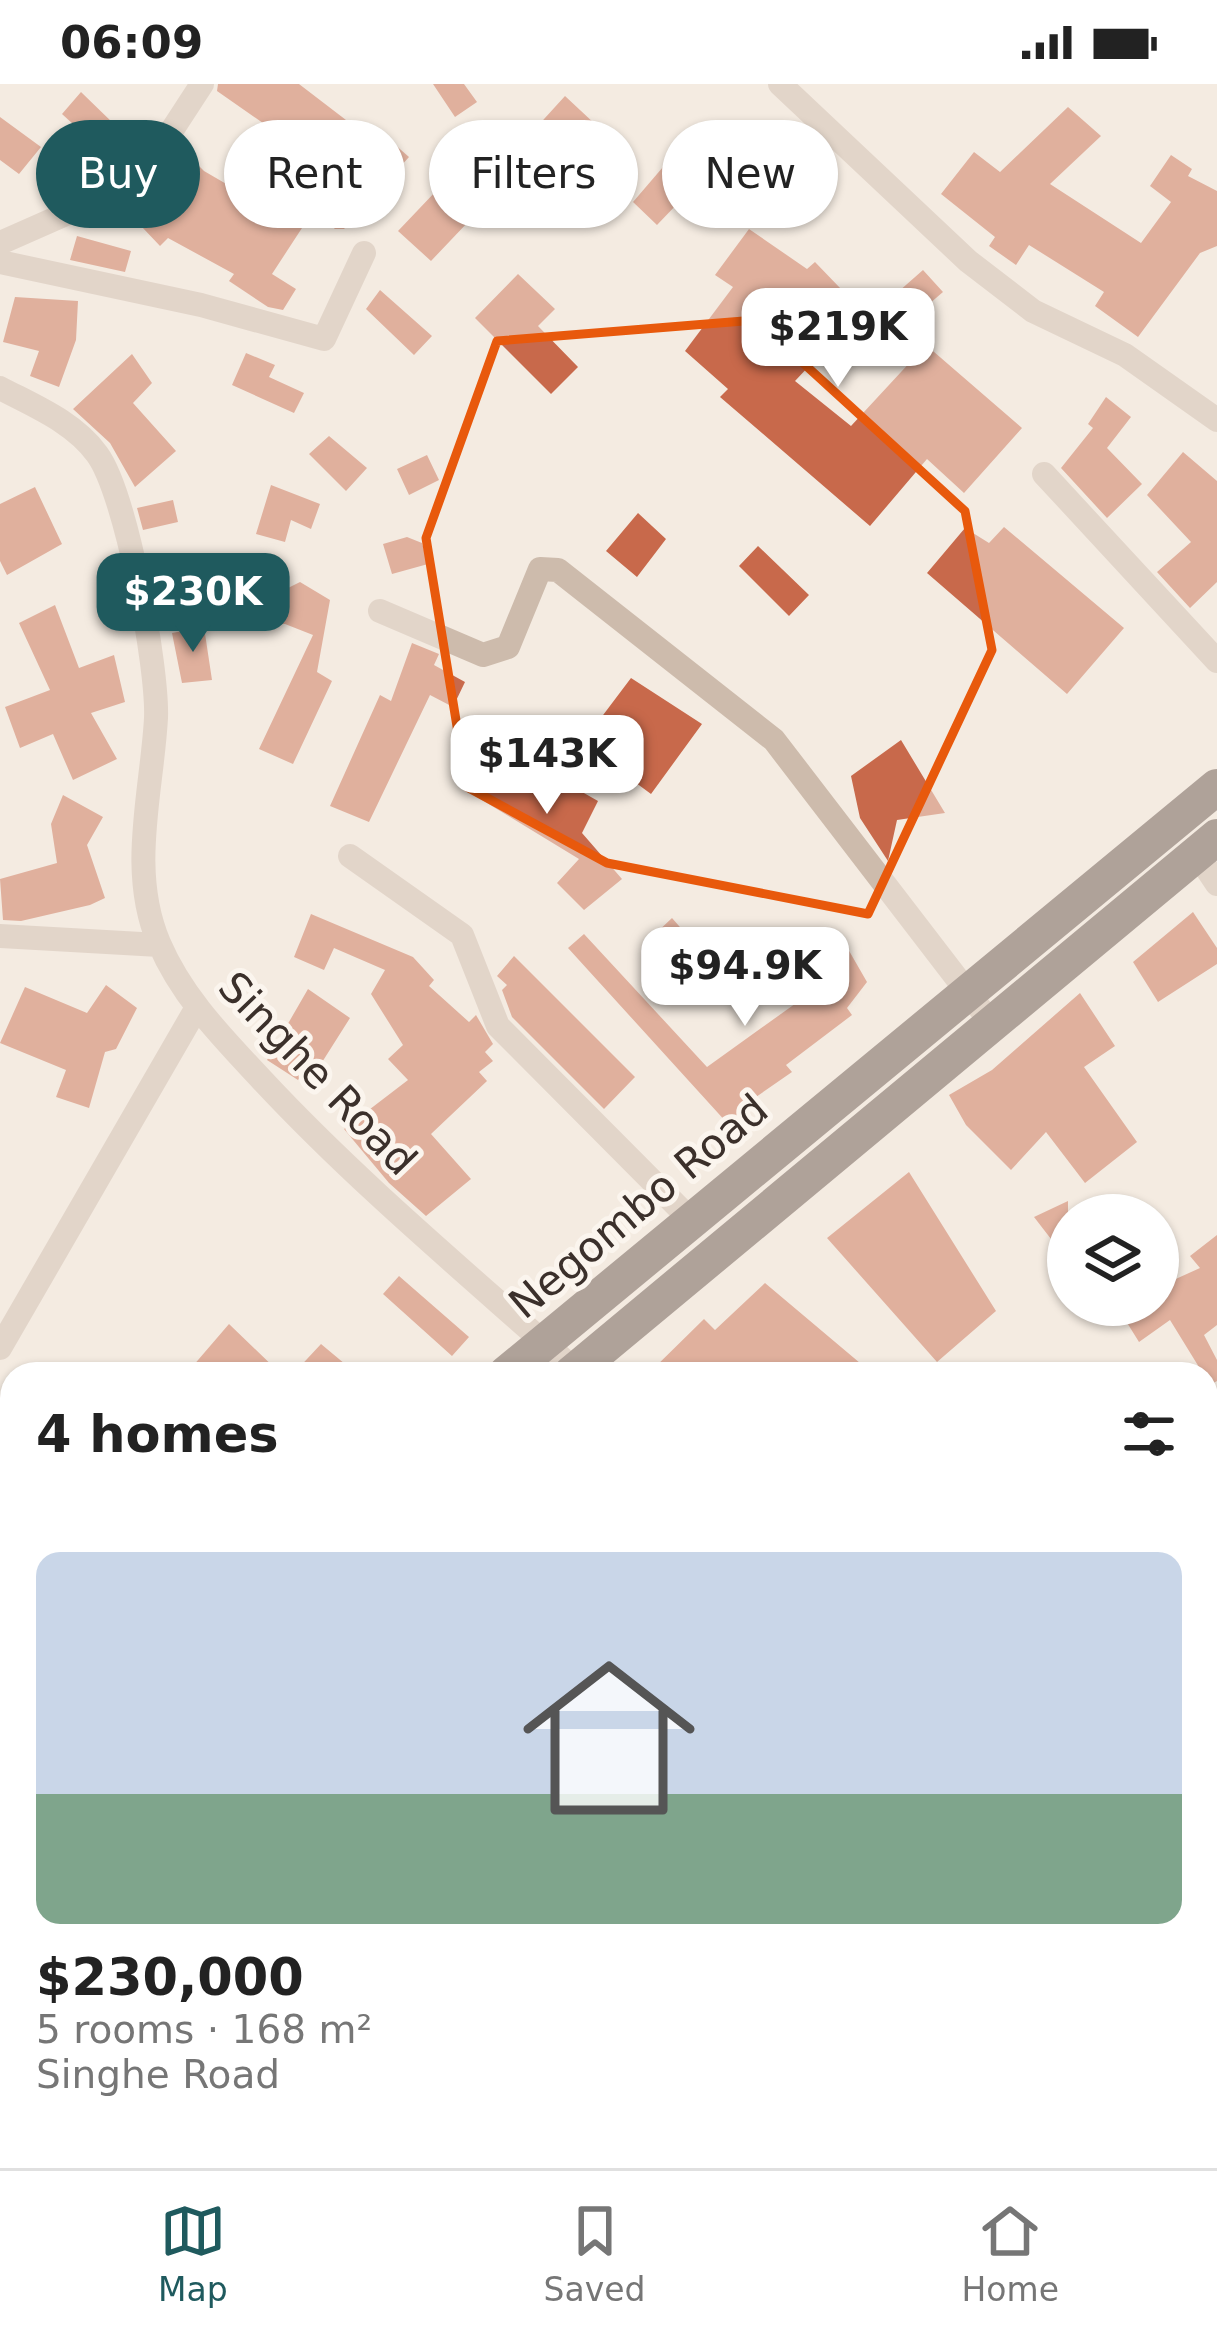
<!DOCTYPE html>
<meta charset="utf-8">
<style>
:root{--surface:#fff;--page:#f6f6f6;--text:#222;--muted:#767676;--line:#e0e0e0;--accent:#1f5a5e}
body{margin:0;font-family:"DejaVu Sans",sans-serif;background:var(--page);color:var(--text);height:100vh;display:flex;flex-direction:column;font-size:45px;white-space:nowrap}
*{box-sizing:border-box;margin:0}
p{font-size:39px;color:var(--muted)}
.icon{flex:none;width:66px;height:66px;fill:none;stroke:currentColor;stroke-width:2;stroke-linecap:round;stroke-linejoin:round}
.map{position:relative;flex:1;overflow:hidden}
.side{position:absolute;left:0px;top:1278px;width:1218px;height:807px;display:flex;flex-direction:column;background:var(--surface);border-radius:36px 36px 0 0;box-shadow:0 3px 9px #0004}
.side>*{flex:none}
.top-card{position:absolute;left:36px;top:36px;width:1146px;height:108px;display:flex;gap:24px}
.tools{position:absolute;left:1047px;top:1110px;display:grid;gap:24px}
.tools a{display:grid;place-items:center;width:132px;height:132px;border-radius:50%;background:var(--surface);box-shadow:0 3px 9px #0004;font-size:60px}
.price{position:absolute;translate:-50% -102px;padding:0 27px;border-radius:24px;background:#fff;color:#222;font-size:39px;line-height:78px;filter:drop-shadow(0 3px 6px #0008)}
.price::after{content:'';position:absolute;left:50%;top:72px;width:36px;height:27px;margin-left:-18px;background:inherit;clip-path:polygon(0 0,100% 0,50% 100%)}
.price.current{background:var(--accent);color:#fff}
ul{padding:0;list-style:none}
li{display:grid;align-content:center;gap:24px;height:636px;padding:0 36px}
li+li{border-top:3px solid var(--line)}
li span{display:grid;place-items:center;height:372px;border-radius:24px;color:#555}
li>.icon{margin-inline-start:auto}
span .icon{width:216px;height:216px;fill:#fffc;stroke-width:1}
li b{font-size:51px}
h2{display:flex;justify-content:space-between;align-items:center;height:144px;padding:0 36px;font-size:51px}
.pill{padding:0 42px;border-radius:54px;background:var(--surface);box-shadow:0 3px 9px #0004;font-size:42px;line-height:108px}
.pill.current{background:var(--accent);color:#fff}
.status{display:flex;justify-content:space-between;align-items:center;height:84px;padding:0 60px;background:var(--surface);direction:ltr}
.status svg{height:33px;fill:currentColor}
.menu{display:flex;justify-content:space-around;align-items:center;height:168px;border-top:3px solid var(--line);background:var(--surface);font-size:33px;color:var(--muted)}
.menu a{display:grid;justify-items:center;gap:6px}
.menu .current{color:var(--accent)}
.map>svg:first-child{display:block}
.building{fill:#c8694b}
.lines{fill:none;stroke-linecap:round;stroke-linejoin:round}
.street{stroke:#cdbbac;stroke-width:24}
.highway{stroke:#5c4a42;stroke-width:36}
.marked{fill:none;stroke:#e8590c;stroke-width:9;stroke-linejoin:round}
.labels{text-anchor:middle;stroke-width:10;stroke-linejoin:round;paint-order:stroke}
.street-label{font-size:42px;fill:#3b302b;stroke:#fbf5ee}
</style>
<div class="status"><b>06:09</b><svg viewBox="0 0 49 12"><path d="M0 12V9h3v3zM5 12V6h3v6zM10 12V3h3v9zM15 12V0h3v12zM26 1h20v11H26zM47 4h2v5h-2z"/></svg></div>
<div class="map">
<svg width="1217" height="2084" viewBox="0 0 1217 2084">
<rect width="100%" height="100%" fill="#f4ebe1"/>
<path class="building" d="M218,0H299L376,59L384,51L409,73L344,145H335L313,125L328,110L272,61L280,51L217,7Z
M433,0H464L477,18L455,33Z
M81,8L115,41L97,62L62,30Z
M565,12L595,40L550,85L524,57Z
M1068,23L1101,52L1050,100L1141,159L1171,118L1150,102L1171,71L1192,85L1188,92L1217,107V162L1200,169L1138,253L1095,222L1104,208L1029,161L1016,181L989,162L995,153L941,110L974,68L1000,88Z
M0,33L41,63L19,90L0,76Z
M184,67L204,87L302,144L272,190L296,205L283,226L268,223L229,197L234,190L168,154L160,162L142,143L160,125L143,109Z
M675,69L702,94L657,141L633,118Z
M437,106L469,137L431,177L398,147Z
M749,145L807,185L815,178L841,205L801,241L826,264L795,297L851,342L926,261L1022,344L964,409L927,375L870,442L720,313L728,305L685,267L733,203L715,191Z
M77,152L131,167L125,188L70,176Z
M923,186L943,208L908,238L890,215Z
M518,190L555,225L538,242L578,283L551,310L475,234Z
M380,206L432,252L414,271L366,225Z
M15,213L78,217L76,256L59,303L30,292L39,267L3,258Z
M246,269L275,281L269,293L304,309L294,329L232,301Z
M132,270L152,299L133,319L176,367L135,403L110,359L73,325Z
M1106,313L1131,333L1107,364L1142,400L1107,434L1061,384L1093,344L1088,340Z
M329,352L367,384L346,407L309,370Z
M1183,368L1217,397V498L1190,524L1157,488L1191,458L1147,411Z
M427,371L439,396L409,411L397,385Z
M271,401L320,420L311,445L291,436L285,458L256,450Z
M35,403L62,460L7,491L0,477V420Z
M173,416L178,438L143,446L137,424Z
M638,429L666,455L637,493L606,467Z
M1004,443L1124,544L1067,610L927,489L965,444L989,459Z
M407,453L422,459L428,480L392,490L383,460Z
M758,462L809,511L789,532L739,482Z
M300,498L330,516L317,588L332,597L293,680L259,665L313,551L285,540H261L280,508Z
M55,521L79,584L114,571L125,618L91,629L117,675L73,696L53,650L20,664L5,623L50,606L19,539Z
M204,543L212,596L182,599L172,549Z
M412,559L439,570L434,581L465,598L453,623L430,611L369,738L330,722L380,611L391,617Z
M631,594L702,640L651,710L582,659Z
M901,656L945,729L897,736L888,777L860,734L851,692Z
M496,659L598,717L582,749L622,795L584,826L557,799L579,775L464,705Z
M63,711L103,733L87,761L105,814L90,821L21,837L3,836L0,795L57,779L51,740Z
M1193,828L1217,864V880L1158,918L1133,878Z
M311,830L413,873L434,896L429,902L469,938L476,931L493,960L485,968L493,977L479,988L487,997L431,1050L471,1095L426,1132L389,1099L344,1045L408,996L388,975L403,961L371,910L385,886L334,864L324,886L294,873Z
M672,834L722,891L701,909L654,851Z
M584,850L707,983L799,917L786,899L823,872L819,868L844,858L867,898L847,924L852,931L786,981L792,988L743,1022L756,1036L738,1051L568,864Z
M514,872L635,993L604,1025L512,933L502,906L507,901L497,892Z
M106,901L137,924L116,965L105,968L89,1024L56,1013L66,986L0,959L25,903L87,929Z
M308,905L350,934L319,983L309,977L298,996L267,976Z
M1080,909L1115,962L1084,983L1137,1058L1085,1099L1046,1048L1011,1086L966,1041L949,1011L992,986Z
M909,1088L996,1227L937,1278L827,1154Z
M1068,1117V1177L1034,1133Z
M1217,1151V1241L1204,1251L1217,1276V1297L1210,1301L1170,1236L1139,1258L1116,1221H1158V1203L1200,1184L1190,1172Z
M399,1192L469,1253L452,1272L383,1210Z
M765,1199L873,1290H648L704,1235L715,1246Z
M229,1240L281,1290H186Z
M321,1260L357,1290H293Z"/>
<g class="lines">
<path class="street" d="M780,0L968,177L1033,227L1125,271L1217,336
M0,159L118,107L148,83L202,0
M0,178L201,221L324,255L364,169
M0,304C34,322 74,338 97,370C126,409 158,583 156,634C152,708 128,787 159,859C182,913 222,953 262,996C359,1100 469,1191 575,1286
M1044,390L1217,577
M380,527L483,571L508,563L540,485L558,486L774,656L992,940
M1197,770L1217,800
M350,772L462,851L498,942L692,1137
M0,852L159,861
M0,1264L196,925
M1206,1422L1217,1440
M1206,1499L1217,1488
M808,2073L822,2084
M614,2084L622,2073"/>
<path class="highway" d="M506,1290L1217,703
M571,1290L1217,753
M0,1871L12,1850
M0,1954L12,1933"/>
</g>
<path d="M0 0H1217V2084H0ZM756,236L965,427L992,566L868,830L607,779L467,703L426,454L497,257Z" fill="#f4ebe1" fill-opacity=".55" fill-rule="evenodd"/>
<path class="marked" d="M756,236L965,427L992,566L868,830L607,779L467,703L426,454L497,257Z"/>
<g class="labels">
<g class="street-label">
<text transform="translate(318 989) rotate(46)" y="15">Singhe Road</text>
<text transform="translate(638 1122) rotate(-40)" y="15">Negombo Road</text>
</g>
</g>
</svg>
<div class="tools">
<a><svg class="icon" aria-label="layers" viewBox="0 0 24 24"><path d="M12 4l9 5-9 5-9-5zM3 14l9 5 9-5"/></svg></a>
</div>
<b class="price" style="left:838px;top:306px">$219K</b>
<b class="price current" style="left:193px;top:571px">$230K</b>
<b class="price" style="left:547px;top:733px">$143K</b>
<b class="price" style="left:745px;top:945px">$94.9K</b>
<div class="top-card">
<a class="pill current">Buy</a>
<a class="pill">Rent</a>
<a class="pill">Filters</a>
<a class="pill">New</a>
</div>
<section class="side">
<h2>4 homes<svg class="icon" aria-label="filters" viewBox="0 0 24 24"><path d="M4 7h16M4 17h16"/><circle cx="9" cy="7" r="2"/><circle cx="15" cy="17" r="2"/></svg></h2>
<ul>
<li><span style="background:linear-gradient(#c9d6e8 65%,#7fa58c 0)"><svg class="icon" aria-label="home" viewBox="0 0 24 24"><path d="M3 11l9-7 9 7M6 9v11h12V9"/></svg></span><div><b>$230,000</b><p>5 rooms · 168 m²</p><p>Singhe Road</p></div></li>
</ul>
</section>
</div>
<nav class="menu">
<a class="current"><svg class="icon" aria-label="map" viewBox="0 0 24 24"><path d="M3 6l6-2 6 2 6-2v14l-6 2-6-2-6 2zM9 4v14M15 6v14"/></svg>Map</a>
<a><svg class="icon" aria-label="saved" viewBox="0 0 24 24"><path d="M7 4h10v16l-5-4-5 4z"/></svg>Saved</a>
<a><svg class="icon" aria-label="home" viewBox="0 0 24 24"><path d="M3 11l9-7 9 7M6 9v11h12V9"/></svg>Home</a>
</nav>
